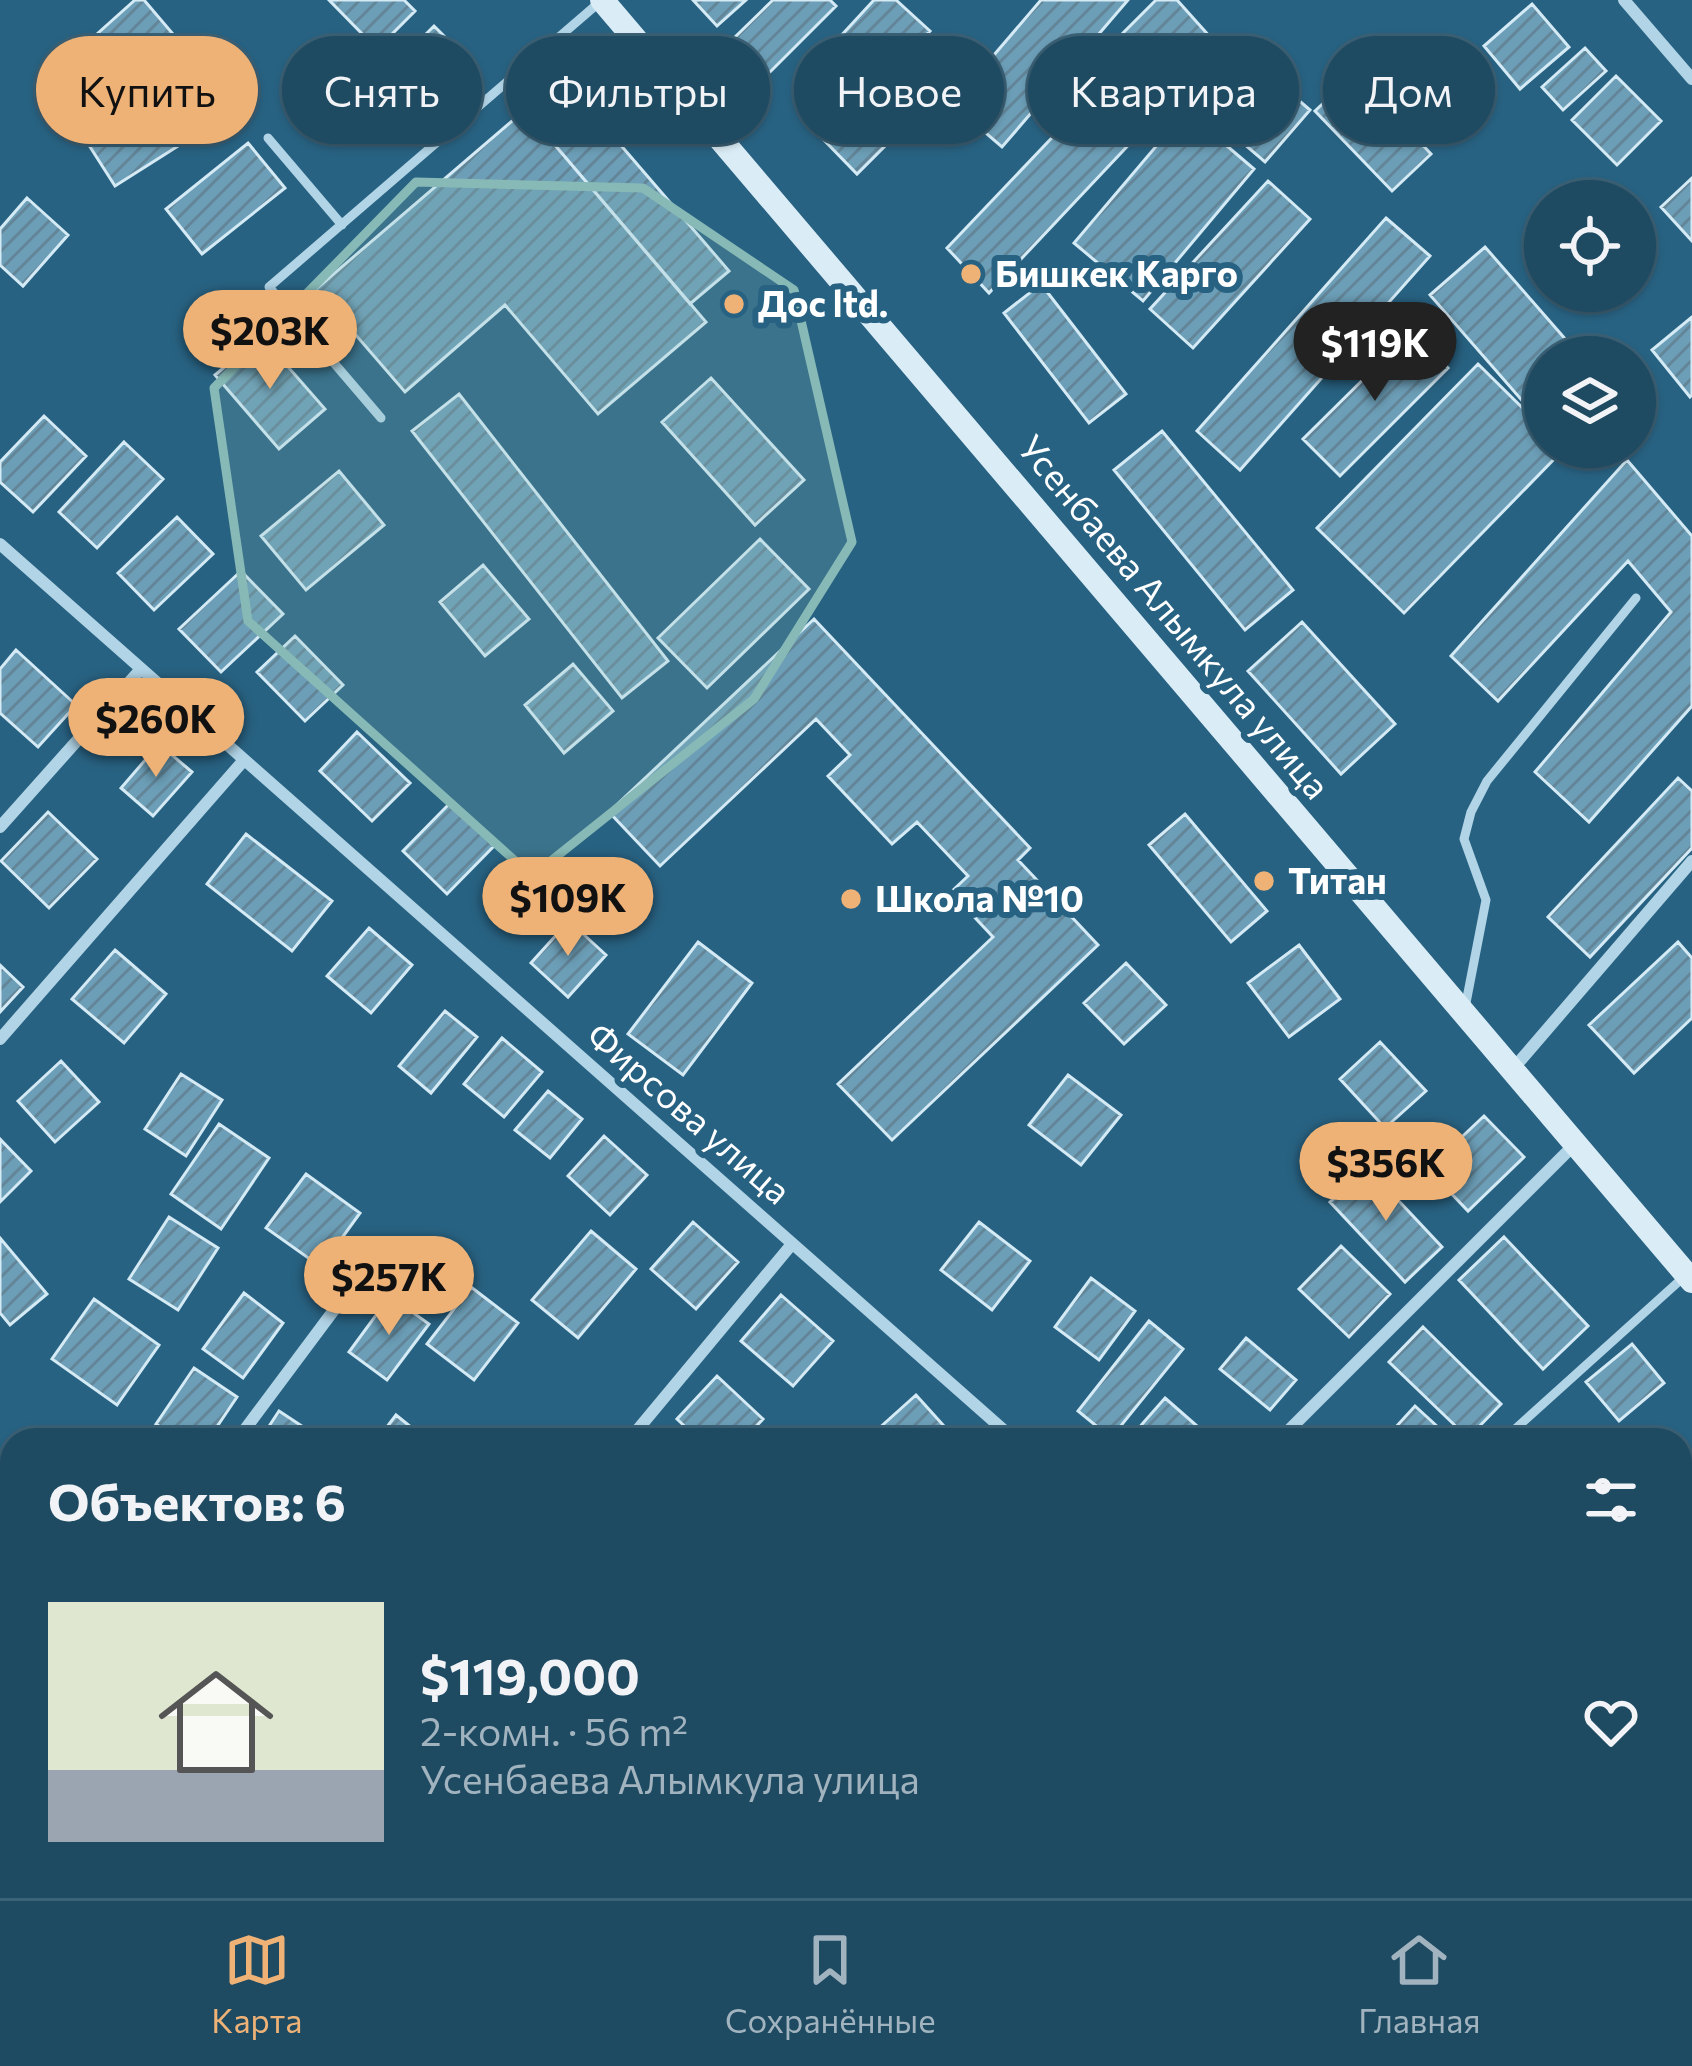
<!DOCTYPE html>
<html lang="ru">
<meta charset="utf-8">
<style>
:root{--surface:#1e4a62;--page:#2b546b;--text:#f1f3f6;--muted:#a1b3be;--line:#3c6277;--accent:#eeb277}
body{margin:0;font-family:Commissioner,sans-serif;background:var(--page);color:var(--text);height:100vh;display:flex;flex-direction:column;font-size:45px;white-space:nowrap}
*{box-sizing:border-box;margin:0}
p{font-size:39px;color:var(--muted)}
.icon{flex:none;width:66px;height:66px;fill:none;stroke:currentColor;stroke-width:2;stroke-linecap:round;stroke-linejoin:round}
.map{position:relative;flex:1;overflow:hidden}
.drawer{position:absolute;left:0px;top:1428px;width:1692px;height:471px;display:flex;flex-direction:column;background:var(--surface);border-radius:36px 36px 0 0;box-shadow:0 3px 9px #0004,0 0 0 3px var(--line)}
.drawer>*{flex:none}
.banner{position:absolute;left:36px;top:36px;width:1620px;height:108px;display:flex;gap:24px}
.tools{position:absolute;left:1524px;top:180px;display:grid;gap:24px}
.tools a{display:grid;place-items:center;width:132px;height:132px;border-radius:50%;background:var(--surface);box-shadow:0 3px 9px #0004,0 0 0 3px var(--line);font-size:60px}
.price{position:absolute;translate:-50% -102px;padding:0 27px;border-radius:42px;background:var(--accent);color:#111;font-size:39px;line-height:78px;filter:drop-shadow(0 3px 6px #0008)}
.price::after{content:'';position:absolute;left:50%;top:72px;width:36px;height:27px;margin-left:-18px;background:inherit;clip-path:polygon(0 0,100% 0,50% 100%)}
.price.active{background:#222;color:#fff}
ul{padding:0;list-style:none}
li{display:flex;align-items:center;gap:36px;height:300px;padding:0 48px}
li span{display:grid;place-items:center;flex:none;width:336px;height:240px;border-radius:0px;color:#555}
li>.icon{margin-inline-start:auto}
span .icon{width:144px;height:144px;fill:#fffc;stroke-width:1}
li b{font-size:51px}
h2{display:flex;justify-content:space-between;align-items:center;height:144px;padding:0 48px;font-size:51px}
.chip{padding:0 42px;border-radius:54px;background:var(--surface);box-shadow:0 3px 9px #0004,0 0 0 3px var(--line);font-size:42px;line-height:108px}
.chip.active{background:var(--accent);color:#111}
.tabs{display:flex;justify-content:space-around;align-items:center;height:168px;border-top:3px solid var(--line);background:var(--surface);font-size:33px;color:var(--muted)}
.tabs a{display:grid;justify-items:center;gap:6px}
.tabs .active{color:var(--accent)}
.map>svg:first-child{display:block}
.building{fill:url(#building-hatch);stroke:#d4eaf5;stroke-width:3}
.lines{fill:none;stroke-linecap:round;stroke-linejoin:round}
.path{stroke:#b1d4e6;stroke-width:8;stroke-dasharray:6 9;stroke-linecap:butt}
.lane{stroke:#b1d4e6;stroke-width:9}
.street{stroke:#b1d4e6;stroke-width:12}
.secondary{stroke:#daecf6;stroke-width:24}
.primary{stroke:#f2f9fd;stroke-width:30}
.marked{fill:#87bab6;fill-opacity:0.2;stroke:#87bab6;stroke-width:9;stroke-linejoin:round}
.poi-dot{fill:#eeb277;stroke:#286282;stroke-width:4.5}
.labels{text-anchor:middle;stroke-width:12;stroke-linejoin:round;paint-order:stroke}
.poi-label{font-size:36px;font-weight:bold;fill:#fff;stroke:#286282;text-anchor:start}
.street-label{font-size:36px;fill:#fff;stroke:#286282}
</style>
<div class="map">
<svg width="1692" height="1898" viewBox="0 0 1692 1898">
<defs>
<pattern id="building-hatch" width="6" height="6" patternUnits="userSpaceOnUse" patternTransform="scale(3)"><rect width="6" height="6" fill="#6c9eb7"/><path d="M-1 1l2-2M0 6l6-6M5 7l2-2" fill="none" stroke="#628597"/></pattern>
</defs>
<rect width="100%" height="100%" fill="#286282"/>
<path class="building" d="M135,0H144L173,34L122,80L88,42Z
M329,0H404L415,11L377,49Z
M693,0H746L717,26Z
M773,0H830L836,6L769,73L734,38Z
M874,0H896L930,31L873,93L827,51Z
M1041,0H1128L1002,147L952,104Z
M1156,0H1177L1220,48L989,293L947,248L1065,124L1079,77Z
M1532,4L1569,47L1520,89L1484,46Z
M434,26L470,62L438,95L401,59Z
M1585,48L1606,71L1563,110L1542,87Z
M1239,49L1310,110L1265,162L1195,102Z
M198,68L227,115L115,186L85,139Z
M1355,73L1431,154L1392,191L1315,111Z
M1616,76L1661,121L1617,165L1572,120Z
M563,78L729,271L690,304L525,110Z
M866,92L902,129L857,174L821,137Z
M525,110L706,322L598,414L505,305L405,392L316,289Z
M1186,111L1254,169L1143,301L1074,243Z
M248,143L285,188L202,254L166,209Z
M1692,178V241L1661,207Z
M1268,181L1310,219L1193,348L1150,309Z
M27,198L68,235L23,286L0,265V229Z
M1386,218L1430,256L1240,470L1197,431Z
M1485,247L1581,357H1545V402L1533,413L1430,295Z
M1041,284L1126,394L1089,423L1004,313Z
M1692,317V395L1690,397L1652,350Z
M1411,332L1448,368L1340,476L1303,439Z
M261,336L325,409L279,449L215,375Z
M1478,364L1545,430V447L1564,449L1404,613L1317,528Z
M711,378L804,480L755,525L662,422Z
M459,394L668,661L622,698L412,431Z
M44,416L86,456L33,512L0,482V462Z
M1162,431L1293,590L1245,630L1114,470Z
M124,442L163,479L97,548L59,512Z
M1627,460L1692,536V706L1589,822L1535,772L1671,612L1628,561L1498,701L1451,656Z
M339,471L384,525L306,590L261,536Z
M177,517L213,554L154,610L118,573Z
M760,539L809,589L707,688L658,638Z
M483,565L529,619L485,656L440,602Z
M241,571L283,614L221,672L179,629Z
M814,619L1030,848L1018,860L1098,945L892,1140L838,1084L993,937L951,892L968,876L917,822L892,844L828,776L850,755L816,719L660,866L609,812Z
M1302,622L1395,724L1341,774L1248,671Z
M295,636L343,685L305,721L257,672Z
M16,650L76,705L38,747L0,713V669Z
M573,664L613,711L564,753L525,705Z
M357,732L410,783L372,821L320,771Z
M159,744L192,772L153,816L121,788Z
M1678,778L1692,791V848L1590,957L1548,917Z
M450,803L494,846L447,894L403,851Z
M48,812L97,859L49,908L1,861Z
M1185,814L1267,911L1231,942L1149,845Z
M246,834L332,901L292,951L207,884Z
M569,921L606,955L568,997L531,963Z
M369,928L412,965L371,1013L327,976Z
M698,942L752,983L683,1075L628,1034Z
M1678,942L1692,958V1018L1634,1073L1589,1025Z
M1299,945L1340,999L1289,1037L1248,983Z
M115,950L166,994L124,1043L72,999Z
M1126,963L1166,1005L1124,1044L1084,1003Z
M0,965L23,987L0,1012Z
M445,1011L477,1037L431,1093L399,1066Z
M502,1038L542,1072L504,1117L464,1084Z
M1380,1042L1426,1091L1385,1128L1340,1079Z
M61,1061L99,1102L55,1142L18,1101Z
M181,1074L222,1100L186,1156L145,1129Z
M1068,1075L1121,1115L1081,1165L1029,1125Z
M548,1091L582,1119L550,1158L515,1130Z
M1484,1116L1524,1157L1468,1211L1428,1169Z
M219,1124L269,1158L221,1229L171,1194Z
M604,1136L647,1175L610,1215L568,1176Z
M0,1139L31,1171L0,1202Z
M1367,1167L1442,1247L1405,1282L1330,1202Z
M306,1174L360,1213L321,1267L266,1228Z
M169,1217L218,1248L178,1310L129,1279Z
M693,1222L738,1262L696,1309L651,1269Z
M979,1222L1030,1261L992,1310L941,1270Z
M591,1231L636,1269L578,1338L532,1300Z
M1504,1237L1588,1326L1543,1369L1459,1280Z
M0,1238L47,1294L10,1325L0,1313Z
M1341,1246L1390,1294L1349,1337L1299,1289Z
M1091,1278L1135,1311L1099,1360L1055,1327Z
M471,1287L518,1323L474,1380L427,1344Z
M244,1293L283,1323L243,1378L203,1349Z
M781,1295L833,1341L793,1386L741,1341Z
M390,1296L429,1324L387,1380L349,1352Z
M94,1299L159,1345L117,1405L52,1359Z
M1149,1321L1183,1349L1111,1438L1078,1411Z
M1423,1327L1501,1404L1468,1438L1389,1362Z
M1246,1338L1296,1380L1270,1410L1220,1369Z
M1632,1344L1664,1383L1619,1421L1586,1382Z
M194,1368L237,1397L208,1440H179L156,1424Z
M717,1376L763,1419L743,1440H699L677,1419Z
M916,1395L952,1435L947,1440H866Z
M1165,1398L1213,1440L1129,1439Z
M1415,1406L1452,1440H1384Z
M279,1411L323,1440H260Z
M396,1415L427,1440H377Z
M1680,1441L1692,1455V1537L1680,1547Z
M5,1476L12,1481V1506L0,1519V1481Z
M0,1618L12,1629V1663L0,1676Z
M1680,1636L1692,1648V1709L1680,1720Z
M1692,1778V1863L1680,1851V1790Z
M785,1887H864L854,1898H798Z
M1137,1887H1186L1198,1898H1127Z
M1386,1887H1442L1453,1898H1387L1381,1892Z"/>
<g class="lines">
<path class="path" d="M126,1887L137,1898"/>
<path class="lane" d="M268,138L342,225
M381,418L269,287L602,0
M1465,1008L1486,900L1464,839L1471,812L1487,781L1636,598
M1503,1440L1686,1275
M1680,1766L1692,1752
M1087,1898L1097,1887
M1565,1898L1574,1887"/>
<path class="street" d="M1624,0L1692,79
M0,544L1015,1440
M0,827L141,669
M0,1039L244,760
M1513,1069L1692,861
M237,1440L334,1310
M629,1440L792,1244
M1279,1440L1575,1144
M0,1742L12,1727
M747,1887L760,1898
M882,1898L891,1887"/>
<path class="secondary" d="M602,0L1692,1281"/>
<path class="primary" d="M0,1849L12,1861
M39,1887L50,1898"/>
</g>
<path class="marked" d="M416,182L643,188L794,290L852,542L754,699L532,876L248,621L214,388Z"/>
<g class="poi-dot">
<circle cx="971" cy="274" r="12"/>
<circle cx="734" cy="304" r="12"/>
<circle cx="1264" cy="881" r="12"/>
<circle cx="851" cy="899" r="12"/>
</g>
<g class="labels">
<g class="poi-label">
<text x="995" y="287">Бишкек Карго</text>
<text x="758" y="317">Дос ltd.</text>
<text x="1288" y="894">Титан</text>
<text x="875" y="912">Школа №10</text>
</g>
<g class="street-label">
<text transform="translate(1174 617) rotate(50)" y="13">Усенбаева Алымкула улица</text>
<text transform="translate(689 1113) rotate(41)" y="13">Фирсова улица</text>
</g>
</g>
</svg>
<div class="tools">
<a><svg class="icon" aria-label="locate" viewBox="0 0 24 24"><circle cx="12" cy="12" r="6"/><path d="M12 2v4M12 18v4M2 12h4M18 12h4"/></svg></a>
<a><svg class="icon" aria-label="layers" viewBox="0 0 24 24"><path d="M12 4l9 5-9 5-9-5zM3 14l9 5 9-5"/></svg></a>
</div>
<b class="price" style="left:270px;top:392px">$203K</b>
<b class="price active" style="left:1375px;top:404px">$119K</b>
<b class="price" style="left:156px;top:780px">$260K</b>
<b class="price" style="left:568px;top:959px">$109K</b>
<b class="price" style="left:1386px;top:1224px">$356K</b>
<b class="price" style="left:389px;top:1338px">$257K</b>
<div class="banner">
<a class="chip active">Купить</a>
<a class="chip">Снять</a>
<a class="chip">Фильтры</a>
<a class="chip">Новое</a>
<a class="chip">Квартира</a>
<a class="chip">Дом</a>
</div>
<section class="drawer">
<h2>Объектов: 6<svg class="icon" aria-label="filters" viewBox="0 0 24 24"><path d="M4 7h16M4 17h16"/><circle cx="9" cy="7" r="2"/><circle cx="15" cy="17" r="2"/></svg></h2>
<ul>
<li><span style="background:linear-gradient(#dfe7d0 70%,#9aa5b1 0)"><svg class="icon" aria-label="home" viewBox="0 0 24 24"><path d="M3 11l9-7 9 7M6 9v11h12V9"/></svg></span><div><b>$119,000</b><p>2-комн. · 56 m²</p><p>Усенбаева Алымкула улица</p></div><svg class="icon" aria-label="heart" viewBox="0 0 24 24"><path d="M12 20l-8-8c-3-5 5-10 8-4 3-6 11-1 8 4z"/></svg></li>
</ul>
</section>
</div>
<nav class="tabs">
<a class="active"><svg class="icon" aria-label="map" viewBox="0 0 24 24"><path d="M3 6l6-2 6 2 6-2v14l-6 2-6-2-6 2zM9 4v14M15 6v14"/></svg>Карта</a>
<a><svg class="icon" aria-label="saved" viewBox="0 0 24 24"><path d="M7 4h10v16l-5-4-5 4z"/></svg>Сохранённые</a>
<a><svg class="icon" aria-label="home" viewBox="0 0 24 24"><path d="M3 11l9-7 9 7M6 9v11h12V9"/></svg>Главная</a>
</nav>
